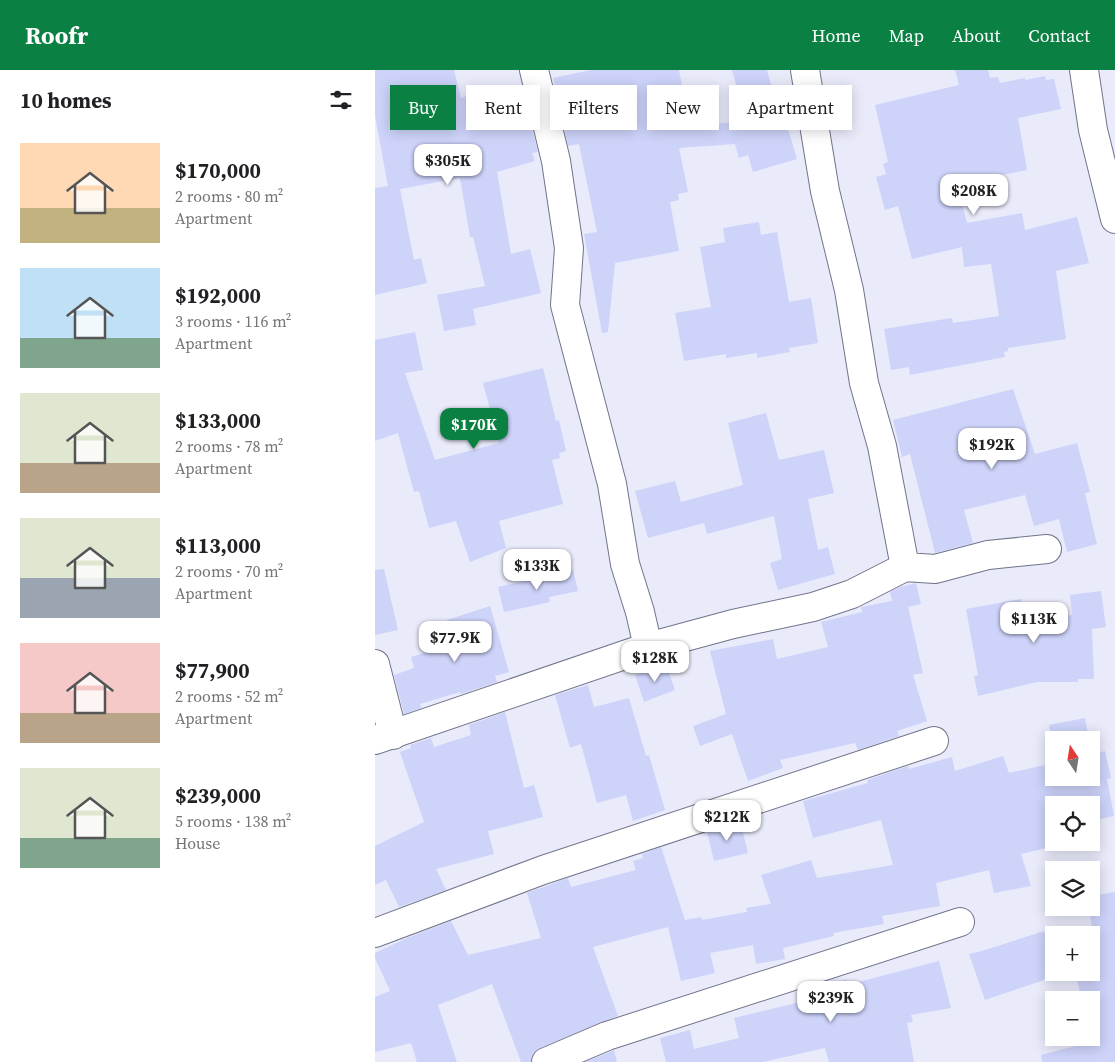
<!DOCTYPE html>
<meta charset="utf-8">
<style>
:root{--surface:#fff;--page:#f2f2f2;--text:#202124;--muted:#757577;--accent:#0b8043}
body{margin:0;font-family:"Source Serif 4",serif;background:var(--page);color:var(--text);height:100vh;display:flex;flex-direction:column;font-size:19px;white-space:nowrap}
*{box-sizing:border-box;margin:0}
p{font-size:16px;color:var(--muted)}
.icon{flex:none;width:28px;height:28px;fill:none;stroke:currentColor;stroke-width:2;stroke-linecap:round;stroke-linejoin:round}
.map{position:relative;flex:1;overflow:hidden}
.panel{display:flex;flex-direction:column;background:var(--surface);width:375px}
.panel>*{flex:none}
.banner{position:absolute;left:15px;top:15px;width:475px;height:45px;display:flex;gap:10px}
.needle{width:32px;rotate:348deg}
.buttons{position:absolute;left:670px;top:661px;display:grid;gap:10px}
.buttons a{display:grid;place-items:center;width:55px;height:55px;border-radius:0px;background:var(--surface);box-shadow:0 2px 12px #0003;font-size:25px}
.price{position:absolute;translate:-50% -42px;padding:0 11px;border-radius:10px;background:#fff;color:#222;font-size:16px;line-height:32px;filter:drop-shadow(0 1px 2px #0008)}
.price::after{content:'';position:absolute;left:50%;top:30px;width:15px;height:11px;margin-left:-8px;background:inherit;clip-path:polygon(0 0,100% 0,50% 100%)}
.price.active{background:var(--accent);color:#fff}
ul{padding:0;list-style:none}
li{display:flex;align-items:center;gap:15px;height:125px;padding:0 20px}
li span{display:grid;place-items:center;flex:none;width:140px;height:100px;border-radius:0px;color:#555}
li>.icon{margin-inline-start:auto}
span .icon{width:60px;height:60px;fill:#fffc;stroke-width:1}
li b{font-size:21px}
h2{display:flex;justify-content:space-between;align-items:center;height:60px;padding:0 20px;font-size:21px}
.chip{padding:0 18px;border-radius:0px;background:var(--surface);box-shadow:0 2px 12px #0003;font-size:18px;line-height:45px}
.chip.active{background:var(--accent);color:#fff}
header{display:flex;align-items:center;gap:30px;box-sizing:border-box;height:70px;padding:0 25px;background:var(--accent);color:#fff}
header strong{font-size:24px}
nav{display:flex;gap:28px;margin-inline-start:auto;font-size:18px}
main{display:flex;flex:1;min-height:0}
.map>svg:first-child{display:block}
.building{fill:#cdd3f9}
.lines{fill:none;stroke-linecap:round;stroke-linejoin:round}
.street-casing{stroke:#71748b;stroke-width:30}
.street{stroke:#fff;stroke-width:28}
</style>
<header>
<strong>Roofr</strong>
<nav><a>Home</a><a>Map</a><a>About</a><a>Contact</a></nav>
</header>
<main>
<section class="panel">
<h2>10 homes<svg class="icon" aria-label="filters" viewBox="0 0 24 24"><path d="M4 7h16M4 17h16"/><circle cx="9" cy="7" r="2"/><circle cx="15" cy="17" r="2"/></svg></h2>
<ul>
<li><span style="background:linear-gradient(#ffd9b3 65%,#c2b280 0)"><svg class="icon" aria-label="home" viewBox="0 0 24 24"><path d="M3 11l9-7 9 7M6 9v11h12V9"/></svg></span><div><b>$170,000</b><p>2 rooms · 80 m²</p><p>Apartment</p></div></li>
<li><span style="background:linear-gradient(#bfe0f5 70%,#7fa58c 0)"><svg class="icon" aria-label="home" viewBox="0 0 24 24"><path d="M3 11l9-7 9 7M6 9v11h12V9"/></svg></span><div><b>$192,000</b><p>3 rooms · 116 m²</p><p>Apartment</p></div></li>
<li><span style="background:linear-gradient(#dfe7d0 70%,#b9a48a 0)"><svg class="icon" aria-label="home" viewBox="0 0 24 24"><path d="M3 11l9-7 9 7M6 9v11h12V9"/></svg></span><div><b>$133,000</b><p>2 rooms · 78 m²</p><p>Apartment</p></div></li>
<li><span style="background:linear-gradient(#dfe7d0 60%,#9aa5b1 0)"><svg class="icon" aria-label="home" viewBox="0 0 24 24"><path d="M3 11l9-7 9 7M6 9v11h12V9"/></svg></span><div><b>$113,000</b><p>2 rooms · 70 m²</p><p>Apartment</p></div></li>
<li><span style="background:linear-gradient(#f6c9c9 70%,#b9a48a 0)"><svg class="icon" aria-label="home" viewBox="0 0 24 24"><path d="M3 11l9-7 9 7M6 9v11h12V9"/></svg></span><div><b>$77,900</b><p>2 rooms · 52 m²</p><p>Apartment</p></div></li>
<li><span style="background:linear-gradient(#dfe7d0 70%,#7fa58c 0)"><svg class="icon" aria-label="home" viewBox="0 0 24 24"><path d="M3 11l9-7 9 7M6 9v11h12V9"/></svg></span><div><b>$239,000</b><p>5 rooms · 138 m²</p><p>House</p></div></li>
</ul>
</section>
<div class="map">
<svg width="740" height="992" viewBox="0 0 740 992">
<rect width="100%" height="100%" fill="#e9ebfb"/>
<path class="building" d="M0,0H79L86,28L94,25L102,53L104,52L105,54L143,43L147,58L156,56L163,82L157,83L160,91L122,102L136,184L155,179L166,223L98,239L101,255L69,261L62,225L110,216L98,167H95L85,108L25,119L39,190L46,188L52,213L0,225V118L13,116L0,46Z
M216,0H304L315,56L371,51L357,0H392L408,58L412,56L422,89L378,102L373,85L364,88L360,74L304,78L313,122L303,124L304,130L295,132L304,181L240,193L233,262L227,263L209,164L222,162L204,74L193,76L178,8Z
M580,0H613L615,8L623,7L625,13L650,8V10L670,6L671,10L679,9L686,39L643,48L652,100L582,114L592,153L647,143L650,160L702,147L714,193L681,201L691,269L633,278V281L629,282L630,287L535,305L534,297L516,300L509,259L577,248L578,253L624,246L616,194L589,197L587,177L537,189L523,136L510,140L501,107L511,104L508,94L513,92L500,35L584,15Z
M384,152L386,165L402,162L414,232L436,228L443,273L414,278L415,282L382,288V283L351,288V284L309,291L300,243L336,237L325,177L350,172L348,158Z
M40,262L48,300L30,303L60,390L124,373L108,313L168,298L181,351L184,350L191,381L184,383L185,388L177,390L188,434L124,451L131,478L95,492L81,451L54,458L44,421L39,422L23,363L0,371V270Z
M638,319L660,384L702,373L715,422L710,423L722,474L692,482L684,449L659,456L650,425L589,440L598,473L560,483L535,384L527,387L518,350Z
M391,343L404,390L449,380L459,423L433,429L443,480L453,477L460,504L403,520L395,493L407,489L399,446L332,464L329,453L273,468L260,421L300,411L306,432L368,415L353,353Z
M9,499L23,560L0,565V500Z
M198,500L203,521L174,527L175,532L129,542L123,517Z
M541,513L546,534L533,537L548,603L538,605L552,651L522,661L524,666L483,680L480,673L405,690L408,698L373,711L357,664L325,676L318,656L351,644L335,581L398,569L402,589L453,577L446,552L487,542L486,537L517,531L515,522L525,517Z
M726,521L731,557L717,559L719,609H703V612H662L603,626L599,606L603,605L591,539L646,529L650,552L697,545L695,525Z
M115,536L134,602L120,606L122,612L86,624L85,622L45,634L46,638L29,644L19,605L39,598L36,587L80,574L72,550Z
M291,594L300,620L269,632L260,605Z
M213,615L219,637L254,628L271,686L274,685L290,740L258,751L251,725L222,733L206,674L195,678L180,625Z
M130,642L149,718L159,715L168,747L113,761L119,784L61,799L71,820L24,837L11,810L0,815V776L49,752L25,682L36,678L35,675L56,668L59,677L96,665L94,655Z
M710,648L714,670H679V679L674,655Z
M716,679L717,684L730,681L736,708L732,709L739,746L716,751V735H679V772H683L684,775L646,784L656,816L619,823L614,800L561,813L565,836L507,846L509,854L458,863L459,866L408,878L410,889L381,894L378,875L335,883L340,903L306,911L293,857L218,877L243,946L165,978L158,983L156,992H146L117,914L63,935L82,992H42L36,973L0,982V927L15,921L0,888V883L32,868L76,851L93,885L166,868L152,823L193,808L196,817L261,800L258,791L268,788L267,784L286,777L310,850L326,847L327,850L372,842L371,838L396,834L386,805L436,790L442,808L518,795L506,750L438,768L428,731L493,713L492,710L533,696L534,699L577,687L580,701L628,686L634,703L679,693V708H716Z
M366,754L373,783L339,791L332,762Z
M740,822V992H667L666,985L716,972V930H707L700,902H716V865H709L718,863L714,838H716V826Z
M669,861L673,873L679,872V902H693L610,930L594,884L607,881Z
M564,891L576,938L536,945L538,952L532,953L539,992H454L450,978L388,992H291L285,968L315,960L319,979L364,968L359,948L438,929L435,919L471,910L472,915Z
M239,980L242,992H211L237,981Z"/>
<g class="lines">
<defs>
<path id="street" d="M159,0L181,91L194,178L190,235L237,414L250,494L265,542L273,577
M430,0L450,121L474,220L489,313L507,376L530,497
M709,0L718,60L740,149
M0,594L18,665
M0,670L273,577L358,554L438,537L477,524L530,497L560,499L613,485L672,479
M0,863L168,800L559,671
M171,992L232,966L585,852"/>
</defs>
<use href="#street" class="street-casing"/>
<use href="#street" class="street"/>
</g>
</svg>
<div class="buttons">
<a><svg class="needle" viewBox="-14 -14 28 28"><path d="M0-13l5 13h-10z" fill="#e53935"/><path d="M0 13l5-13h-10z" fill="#757577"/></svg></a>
<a><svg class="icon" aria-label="locate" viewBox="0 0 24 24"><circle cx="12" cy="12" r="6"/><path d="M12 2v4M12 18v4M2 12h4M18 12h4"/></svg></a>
<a><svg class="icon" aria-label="layers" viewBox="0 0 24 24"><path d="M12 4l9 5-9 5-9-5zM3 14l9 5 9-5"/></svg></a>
<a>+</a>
<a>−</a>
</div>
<b class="price" style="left:73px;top:116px">$305K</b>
<b class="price" style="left:599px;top:146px">$208K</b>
<b class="price active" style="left:99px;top:380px">$170K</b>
<b class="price" style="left:617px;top:400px">$192K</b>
<b class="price" style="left:162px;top:521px">$133K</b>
<b class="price" style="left:659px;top:574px">$113K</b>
<b class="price" style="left:80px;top:593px">$77.9K</b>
<b class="price" style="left:280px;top:613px">$128K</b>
<b class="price" style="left:352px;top:772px">$212K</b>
<b class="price" style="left:456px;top:953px">$239K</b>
<div class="banner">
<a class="chip active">Buy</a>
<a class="chip">Rent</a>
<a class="chip">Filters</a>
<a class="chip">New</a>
<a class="chip">Apartment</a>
</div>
</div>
</main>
